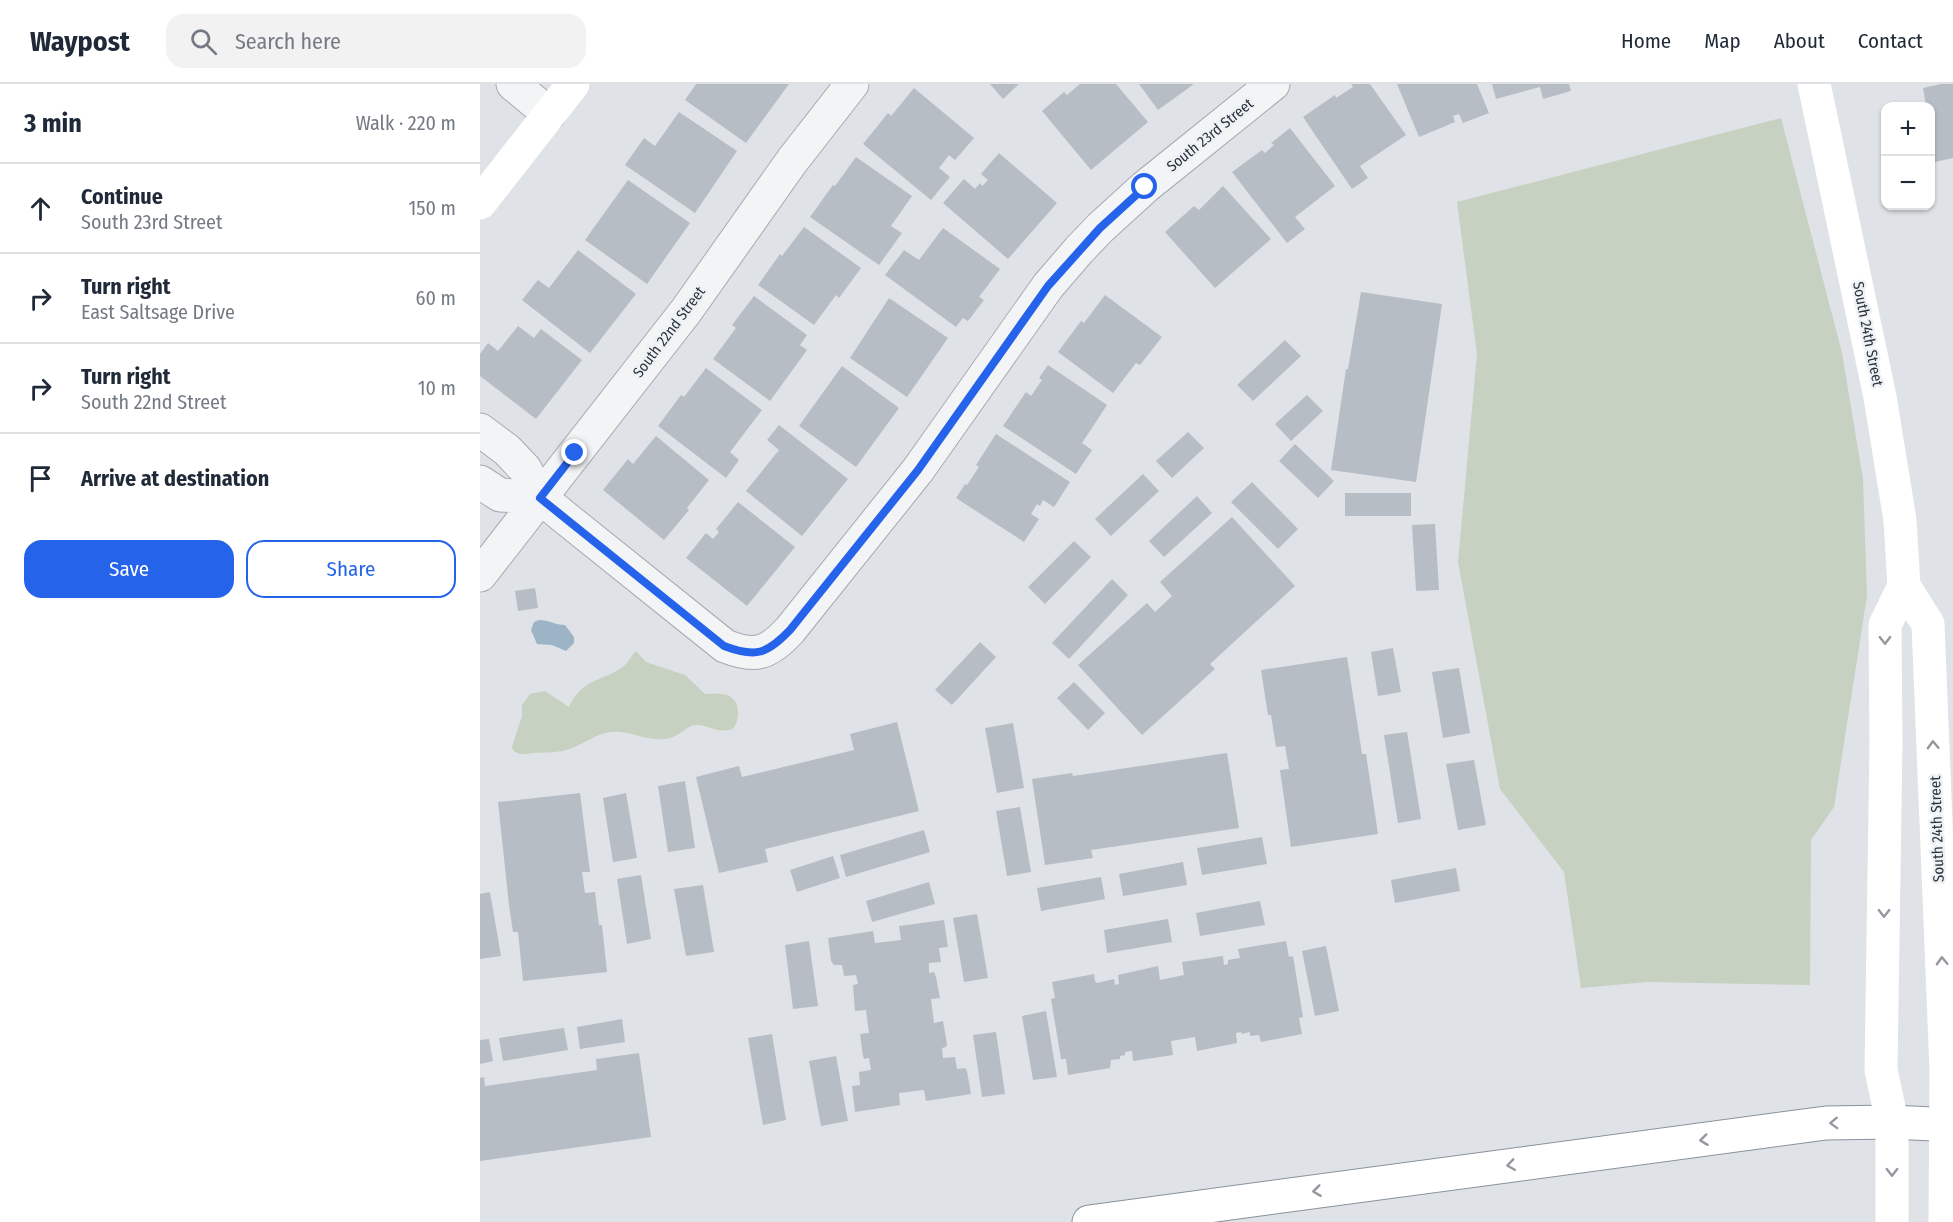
<!DOCTYPE html>
<html lang="en">
<head>
<meta charset="utf-8">
<style>
	:root { --surface:#fff; --page:#f2f2f3; --text:#1f2937; --muted:#747a83; --line:#e0e1e3; --accent:#2563eb }
	body { margin:0; font-family:"Fira Sans Condensed",sans-serif; background:var(--page); color:var(--text) }
	.controls { position:absolute; right:18px; top:18px; display:grid; overflow:hidden; border-radius:12px; box-shadow:0 2px 4px #0004 }
	.controls button { width:54px; height:54px; display:grid; place-items:center; padding:0; border:0; border-bottom:2px solid var(--line); background:var(--surface); color:var(--text); font:30px sans-serif }
	.stop { position:absolute; width:18px; height:18px; margin:-14px; border:4px solid #2563eb; border-radius:50%; background:#fff }
	.stop.end { background:#2563eb; border-color:#fff; box-shadow:0 2px 6px #0008 }
	.list { margin:0; padding:0; list-style:none }
	h2 { display:flex; justify-content:space-between; align-items:center; height:78px; margin:0; padding:0 24px; font-size:26px }
	h2 small { font-size:20px; font-weight:400; color:var(--muted) }
	.list li { display:grid; grid-template-columns:39px 1fr auto; gap:18px; align-items:center; box-sizing:border-box; height:90px; padding:0 24px; border-top:2px solid var(--line) }
	.list b { display:block; font-size:22px; white-space:nowrap }
	.list p { margin:0; font-size:20px; white-space:nowrap; color:var(--muted) }
	.list em { font-size:20px; font-style:normal; color:var(--muted) }
	.actions { display:flex; gap:12px; padding:18px 24px }
	.actions a { flex:1; padding:14px 0; border:2px solid var(--accent); border-radius:18px; text-align:center; font-size:21px; color:var(--accent) }
	.actions .main { background:var(--accent); color:#fff }
	.icon { flex:none; width:33px; height:33px; fill:none; stroke:currentColor; stroke-width:2; stroke-linecap:round; stroke-linejoin:round }
	.map { position:relative; flex:none; width:1473px; height:1138px; overflow:hidden }
	header { display:flex; align-items:center; gap:36px; box-sizing:border-box; height:84px; padding:0 30px; background:var(--surface); border-bottom:2px solid var(--line) }
	header strong { font-size:28px }
	nav { display:flex; gap:33px; margin-inline-start:auto; font-size:21px }
	.search { width:420px; height:54px; background:var(--page); display:flex; align-items:center; gap:15px; box-sizing:border-box; padding:0 21px; border-radius:18px; color:var(--muted); font-size:22px }
	main { display:flex }
	aside { flex:1; background:var(--surface) }
	.map>svg:first-child { display:block }
	.green { fill:#c6d1c1 }
	.water { fill:#9cb4c5 }
	.building { fill:#b7bdc4 }
	.lines { fill:none; stroke-linecap:round; stroke-linejoin:round }
	.street-casing { stroke:#a5aab1; stroke-width:35 }
	.highway-casing { stroke:#88929d; stroke-width:35 }
	.street { stroke:#f2f4f6; stroke-width:33 }
	.secondary { stroke:#fff; stroke-width:33 }
	.highway { stroke:#fff; stroke-width:33 }
	.oneway { stroke:#94989e }
	.route { stroke:#2563eb; stroke-width:8 }
	.labels { text-anchor:middle; stroke-width:5; stroke-linejoin:round; paint-order:stroke }
	.street-label { font-size:15px; fill:#29323d; stroke:#eef2f5 }
</style>
</head>
<body>
<header>
<strong>Waypost</strong>
<div class="search"><svg class="icon" aria-label="search" viewBox="0 0 24 24"><circle cx="10" cy="10" r="6"/><path d="M15 15l6 6"/></svg>Search here</div>
<nav><a>Home</a><a>Map</a><a>About</a><a>Contact</a></nav>
</header>
<main>
<aside>
<h2>3 min<small>Walk · 220 m</small></h2>
<ul class="list">
<li><svg class="icon" aria-label="ahead" viewBox="0 0 24 24"><path d="M12 20V5M6 11l6-6 6 6"/></svg><div><b>Continue</b><p>South 23rd Street</p></div><em>150 m</em></li>
<li><svg class="icon" aria-label="right" viewBox="0 0 24 24"><path d="M7 20v-9h11M14 6l5 5-5 5"/></svg><div><b>Turn right</b><p>East Saltsage Drive</p></div><em>60 m</em></li>
<li><svg class="icon" aria-label="right" viewBox="0 0 24 24"><path d="M7 20v-9h11M14 6l5 5-5 5"/></svg><div><b>Turn right</b><p>South 22nd Street</p></div><em>10 m</em></li>
<li><svg class="icon" aria-label="arrive" viewBox="0 0 24 24"><path d="M6 21V4h12l-3 4 3 4H6"/></svg><div><b>Arrive at destination</b></div></li>
</ul>
<div class="actions"><a class="main">Save</a><a>Share</a></div>
</aside>
<div class="map">
<svg width="1473" height="1138" viewBox="0 0 1473 1138">
	<rect width="100%" height="100%" fill="#dfe3e7"/>
	<path class="green" d="M 1301,34 L 1362,269 L 1383,395 L 1387,512 L 1354,723 L 1331,756 L 1330,901 L 1167,898 L 1101,904 L 1084,788 L 1020,705 L 978,478 L 997,270 L 977,118 Z
		M 156,567 L 166,578 L 205,591 L 225,610 C 231,610 236,609 241,610 C 260,611 262,632 253,645 C 236,650 230,641 217,641 C 207,640 200,654 184,655 C 162,657 147,644 125,649 C 110,653 98,664 82,667 C 73,669 64,668 54,669 C 46,670 39,672 33,666 L 32,663 L 42,632 L 42,621 L 50,610 L 65,607 L 89,623 C 104,592 121,599 144,582 C 149,577 151,572 156,567 Z"/>
	<path class="water" d="M 59,536 C 69,536 75,541 85,541 L 94,553 L 94,559 L 86,567 L 72,561 L 57,560 L 51,546 L 54,538 Z"/>
	<path class="building" d="M 216,0 L 309,0 L 266,59 L 205,16 Z
		M 510,0 L 539,0 L 523,15 Z
		M 600,0 L 636,0 L 668,38 L 611,86 L 562,27 L 584,8 L 587,11 Z
		M 659,0 L 714,0 L 678,26 Z
		M 871,0 L 890,0 L 926,51 L 880,82 L 888,94 L 872,105 L 823,33 L 855,11 L 856,14 L 873,3 Z
		M 917,0 L 997,0 L 1009,29 L 983,39 L 979,30 L 973,32 L 975,38 L 939,53 Z
		M 1012,0 L 1089,0 L 1091,7 L 1063,15 L 1060,3 L 1016,15 Z
		M 1461,0 L 1473,0 L 1473,74 L 1450,79 L 1450,22 L 1446,22 L 1443,4 Z
		M 434,4 L 494,54 L 475,76 L 469,71 L 459,84 L 470,93 L 451,116 L 383,60 L 408,29 L 411,32 Z
		M 199,28 L 257,67 L 215,129 L 145,81 L 164,54 L 175,62 Z
		M 810,44 L 855,102 L 815,133 L 825,145 L 807,159 L 752,88 L 782,66 L 785,69 L 794,61 L 791,59 Z
		M 519,69 L 577,119 L 528,175 L 463,119 L 484,95 L 495,105 L 500,99 L 502,102 L 508,96 L 501,90 Z
		M 376,73 L 432,112 L 411,142 L 422,149 L 399,181 L 330,133 L 353,101 L 355,102 Z
		M 148,96 L 210,139 L 167,200 L 105,156 Z
		M 743,102 L 791,155 L 735,204 L 685,148 L 714,122 L 719,126 Z
		M 324,143 L 381,184 L 359,214 L 356,211 L 334,241 L 278,201 L 300,170 L 302,172 Z
		M 463,144 L 520,185 L 499,213 L 504,216 L 488,237 L 483,234 L 476,243 L 405,191 L 424,166 L 439,176 Z
		M 98,166 L 156,210 L 110,269 L 42,216 L 58,196 L 69,204 Z
		M 881,208 L 962,220 L 936,398 L 851,386 L 866,285 L 868,285 Z
		M 625,211 L 682,253 L 660,281 L 656,279 L 633,309 L 578,268 L 601,237 L 604,239 Z
		M 274,212 L 327,251 L 320,261 L 327,266 L 290,317 L 233,275 L 256,244 L 252,241 Z
		M 409,214 L 468,254 L 427,313 L 370,274 Z
		M 38,242 L 54,254 L 61,245 L 102,276 L 56,335 L 0,292 L 0,270 L 8,259 L 18,267 Z
		M 805,256 L 821,272 L 773,317 L 757,301 Z
		M 568,281 L 627,321 L 602,359 L 612,366 L 596,390 L 523,342 L 546,308 L 551,312 L 562,296 L 559,294 Z
		M 362,282 L 419,324 L 376,383 L 319,342 Z
		M 226,284 L 282,326 L 250,368 L 259,376 L 246,394 L 178,342 L 201,311 L 204,313 Z
		M 827,311 L 843,327 L 811,357 L 795,340 Z
		M 299,341 L 368,395 L 322,452 L 266,407 L 299,366 L 287,356 Z
		M 708,348 L 724,364 L 692,394 L 676,377 Z
		M 516,350 L 590,398 L 574,423 L 563,416 L 560,422 L 557,420 L 551,430 L 559,435 L 544,458 L 476,414 L 485,400 L 487,401 L 499,383 L 496,381 Z
		M 176,352 L 229,396 L 207,424 L 209,426 L 184,456 L 123,406 L 148,375 L 153,380 Z
		M 815,360 L 854,397 L 838,414 L 799,377 Z
		M 663,390 L 679,407 L 631,452 L 615,435 Z
		M 772,398 L 818,445 L 798,465 L 751,418 Z
		M 865,409 L 931,409 L 931,432 L 865,432 Z
		M 717,412 L 732,429 L 684,473 L 669,457 Z
		M 258,418 L 315,463 L 267,522 L 206,474 L 226,449 L 233,455 L 239,448 L 236,445 Z
		M 752,433 L 815,502 L 730,580 L 735,585 L 662,651 L 598,581 L 667,519 L 675,528 L 692,512 L 680,498 Z
		M 955,440 L 959,506 L 936,507 L 932,441 Z
		M 594,457 L 611,473 L 565,520 L 548,503 Z
		M 632,495 L 648,511 L 589,575 L 572,559 Z
		M 55,504 L 58,524 L 38,527 L 35,507 Z
		M 500,558 L 516,573 L 472,621 L 455,606 Z
		M 913,564 L 921,608 L 898,612 L 891,568 Z
		M 867,573 L 882,670 L 886,670 L 898,750 L 811,763 L 800,686 L 809,685 L 805,662 L 796,663 L 791,631 L 788,631 L 781,586 Z
		M 979,584 L 990,649 L 963,654 L 952,588 Z
		M 594,598 L 625,629 L 608,646 L 577,614 Z
		M 417,638 L 439,727 L 285,765 L 288,778 L 239,789 L 216,693 L 259,682 L 262,693 L 374,666 L 370,650 Z
		M 533,639 L 544,704 L 517,709 L 505,644 Z
		M 927,648 L 941,735 L 918,739 L 904,651 Z
		M 747,669 L 759,744 L 611,766 L 613,774 L 565,781 L 552,695 L 592,689 L 593,692 Z
		M 994,676 L 1006,741 L 978,746 L 966,680 Z
		M 205,697 L 215,764 L 188,768 L 178,702 Z
		M 100,709 L 110,788 L 102,788 L 105,809 L 115,808 L 119,841 L 122,841 L 127,888 L 43,897 L 38,848 L 33,848 L 29,821 L 18,718 Z
		M 146,709 L 157,774 L 133,778 L 123,714 Z
		M 540,723 L 551,788 L 527,792 L 516,727 Z
		M 444,746 L 450,768 L 366,793 L 360,771 Z
		M 782,753 L 787,780 L 722,791 L 717,764 Z
		M 353,772 L 360,794 L 317,808 L 310,786 Z
		M 703,778 L 707,801 L 643,812 L 639,790 Z
		M 976,784 L 980,807 L 915,819 L 911,796 Z
		M 161,791 L 171,855 L 147,860 L 137,795 Z
		M 621,793 L 625,815 L 561,827 L 557,804 Z
		M 449,798 L 455,820 L 392,838 L 386,817 Z
		M 223,801 L 234,868 L 206,872 L 194,805 Z
		M 10,808 L 21,872 L 0,875 L 0,810 Z
		M 780,817 L 785,841 L 720,852 L 716,829 Z
		M 497,830 L 508,894 L 484,898 L 473,834 Z
		M 688,835 L 692,858 L 627,869 L 624,846 Z
		M 464,836 L 468,863 L 459,864 L 461,878 L 449,879 L 449,889 L 454,888 L 456,893 L 460,914 L 451,915 L 454,939 L 463,937 L 467,960 L 466,963 L 462,964 L 463,974 L 475,973 L 477,985 L 485,984 L 487,987 L 491,1010 L 446,1017 L 444,1006 L 419,1009 L 420,1021 L 375,1028 L 372,1002 L 380,1001 L 379,988 L 391,986 L 389,974 L 384,975 L 383,972 L 380,950 L 389,949 L 386,926 L 375,927 L 373,901 L 378,900 L 376,891 L 364,892 L 362,881 L 354,881 L 351,877 L 348,854 L 393,847 L 395,859 L 421,856 L 419,842 Z
		M 329,857 L 338,922 L 313,925 L 305,861 Z
		M 806,857 L 809,873 L 813,872 L 823,933 L 819,934 L 822,950 L 781,958 L 779,951 L 770,952 L 770,948 L 762,950 L 761,948 L 756,949 L 757,959 L 717,967 L 715,953 L 691,957 L 693,971 L 653,977 L 652,967 L 645,968 L 645,971 L 640,972 L 640,975 L 631,976 L 630,984 L 588,991 L 586,975 L 581,975 L 571,915 L 575,914 L 572,898 L 614,890 L 615,897 L 617,899 L 634,895 L 635,901 L 639,900 L 638,891 L 678,882 L 680,896 L 704,891 L 702,878 L 743,872 L 744,881 L 748,880 L 748,876 L 760,874 L 758,865 Z
		M 846,862 L 859,927 L 835,932 L 822,867 Z
		M 566,927 L 577,993 L 553,996 L 542,932 Z
		M 142,935 L 145,958 L 100,965 L 97,943 Z
		M 84,944 L 88,966 L 23,977 L 19,954 Z
		M 516,948 L 525,1010 L 502,1013 L 493,951 Z
		M 292,950 L 306,1036 L 283,1041 L 268,954 Z
		M 9,955 L 13,977 L 0,980 L 0,956 Z
		M 159,969 L 171,1053 L 0,1077 L 0,994 L 4,993 L 5,1002 L 117,986 L 116,975 Z
		M 356,972 L 368,1037 L 341,1042 L 329,977 Z"/>
	<g class="lines">
		<g class="street-casing">
			<path id="street" d="M 33,0 L 69,30
				M 0,346 L 27,366 L 45,385 L 60,413 L 83,432 L 245,562 C 275,574 288,570 310,546 L 438,386 L 568,202 L 599,166 L 620,144 L 665,103 L 793,0
				M 0,398 L 20,411 L 60,413
				M 0,491 L 206,227 L 312,77 L 372,0"/>
		</g>
		<g class="highway-casing">
			<path id="highway" d="M 609,1138 L 1346,1039 L 1412,1038 L 1473,1041"/>
		</g>
		<use href="#street" class="street"/>
		<path class="secondary" d="M 1334,0 L 1400,313 L 1420,436 L 1424,502 L 1448,540 L 1466,986 L 1465,1138
			M 0,119 L 93,0
			M 1412,1138 L 1412,1038 L 1401,986 L 1406,659 L 1405,541 L 1424,502"/>
		<use href="#highway" class="highway"/>
	</g>
	<defs><path id="oneway-chevron" d="M-2-3.5L2.5 0L-2 3.5" fill="none" stroke-width="1.6" stroke-linecap="round" stroke-linejoin="round" transform="scale(1.5)"/></defs>
	<g class="oneway">
		<use href="#oneway-chevron" transform="translate(1405 556) rotate(89)"/>
		<use href="#oneway-chevron" transform="translate(1453 661) rotate(-92)"/>
		<use href="#oneway-chevron" transform="translate(1404 829) rotate(91)"/>
		<use href="#oneway-chevron" transform="translate(1462 877) rotate(-92)"/>
		<use href="#oneway-chevron" transform="translate(1354 1039) rotate(178)"/>
		<use href="#oneway-chevron" transform="translate(1224 1056) rotate(173)"/>
		<use href="#oneway-chevron" transform="translate(1031 1081) rotate(172)"/>
		<use href="#oneway-chevron" transform="translate(1412 1088) rotate(90)"/>
		<use href="#oneway-chevron" transform="translate(837 1107) rotate(173)"/>
	</g>
	<g class="lines">
		<path class="route" d="M 95,369 L 60,414 L 244,562 C 276,574 287,570 310,546 L 438,386 L 568,202 L 620,144 L 665,103"/>
	</g>
	<g class="labels">
		<g class="street-label">
			<text transform="translate(730 51) rotate(-39)" y="5">South 23rd Street</text>
			<text transform="translate(189 248) rotate(-53)" y="5">South 22nd Street</text>
			<text transform="translate(1388 250) rotate(79)" y="5">South 24th Street</text>
			<text transform="translate(1457 745) rotate(-92)" y="5">South 24th Street</text>
		</g>
	</g>
</svg>
<div class="controls">
<button>+</button>
<button>−</button>
</div>
<div class="stop" style="left:665px;top:103px"></div>
<div class="stop end" style="left:95px;top:369px"></div>
</div>
</main>
</body>
</html>
